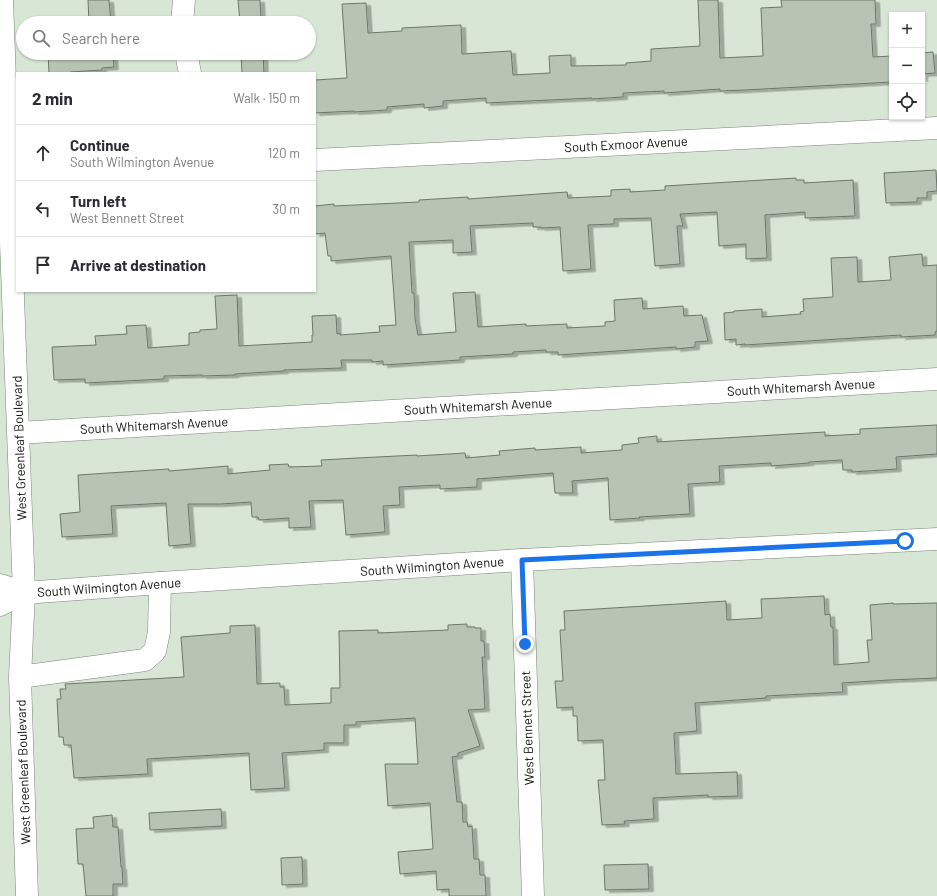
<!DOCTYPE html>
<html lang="en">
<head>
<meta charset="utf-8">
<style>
	:root { --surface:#fff; --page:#f2f2f3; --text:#2b2b33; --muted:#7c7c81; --line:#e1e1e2 }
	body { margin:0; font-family:Barlow,sans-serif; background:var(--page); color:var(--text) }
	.controls { position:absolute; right:12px; top:12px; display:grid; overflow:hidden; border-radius:0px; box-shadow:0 1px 3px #0004 }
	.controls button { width:36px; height:36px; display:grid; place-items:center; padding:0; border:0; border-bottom:1px solid var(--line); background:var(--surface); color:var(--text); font:20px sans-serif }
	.stop { position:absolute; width:12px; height:12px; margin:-9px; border:3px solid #1a73e8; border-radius:50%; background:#fff }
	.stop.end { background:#1a73e8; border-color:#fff; box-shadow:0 1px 4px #0008 }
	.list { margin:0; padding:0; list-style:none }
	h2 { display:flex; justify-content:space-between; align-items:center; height:52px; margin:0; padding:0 16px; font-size:17px }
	h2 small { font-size:13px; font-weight:400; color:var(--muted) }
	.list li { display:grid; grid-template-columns:26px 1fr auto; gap:12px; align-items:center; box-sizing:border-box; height:56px; padding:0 16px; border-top:1px solid var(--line) }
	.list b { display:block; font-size:15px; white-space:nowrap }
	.list p { margin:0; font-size:13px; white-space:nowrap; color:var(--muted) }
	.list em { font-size:13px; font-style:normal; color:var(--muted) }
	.icon { flex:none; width:22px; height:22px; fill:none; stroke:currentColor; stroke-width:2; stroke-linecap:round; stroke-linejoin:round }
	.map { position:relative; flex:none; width:937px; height:896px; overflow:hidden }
	.search { position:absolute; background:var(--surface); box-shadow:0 1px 3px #0004; left:16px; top:16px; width:300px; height:44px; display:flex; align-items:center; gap:10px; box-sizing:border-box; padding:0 14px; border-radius:22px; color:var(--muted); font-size:15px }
	.panel { position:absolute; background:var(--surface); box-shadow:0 1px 3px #0004; left:16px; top:72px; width:300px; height:220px; border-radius:0px }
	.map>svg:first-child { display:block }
	.building { fill:#b7c4b4; stroke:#6c7869; filter:url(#shadow) }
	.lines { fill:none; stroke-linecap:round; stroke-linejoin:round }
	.minor-casing { stroke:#7a8677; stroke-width:23 }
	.major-casing { stroke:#7a8677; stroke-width:23 }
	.minor { stroke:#fff; stroke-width:22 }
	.major { stroke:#fff; stroke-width:22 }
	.route { stroke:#1a73e8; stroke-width:5 }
	.labels { text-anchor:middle; stroke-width:3; stroke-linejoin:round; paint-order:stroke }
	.street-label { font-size:13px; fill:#10140f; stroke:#fff }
</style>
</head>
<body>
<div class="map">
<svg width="937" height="896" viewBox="0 0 937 896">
	<defs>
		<filter id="shadow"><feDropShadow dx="4.5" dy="2.5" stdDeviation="0" flood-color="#0004"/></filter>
	</defs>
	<rect width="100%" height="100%" fill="#d8e6d5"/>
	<path class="building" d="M 88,0 L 109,0 L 111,23 L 81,23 L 89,22 Z
		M 238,0 L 260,0 L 261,20 L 240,22 Z
		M 698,0 L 718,0 L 720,58 L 763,56 L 761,8 L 782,7 L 781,0 L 875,0 L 876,24 L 871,24 L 873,57 L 892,56 L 892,82 L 745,90 L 720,91 L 720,89 L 664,93 L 664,91 L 623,93 L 623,97 L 592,99 L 592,98 L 486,103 L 486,98 L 443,101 L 443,106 L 424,108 L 424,104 L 387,107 L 387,110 L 354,112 L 354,111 L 315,113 L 315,80 L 347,78 L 342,4 L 366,3 L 368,33 L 402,31 L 402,28 L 461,25 L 462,54 L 511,51 L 513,75 L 550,73 L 549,56 L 571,55 L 571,66 L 626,65 L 626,63 L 651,61 L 651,49 L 700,46 Z
		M 933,52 L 935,73 L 923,74 L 923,79 L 922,79 L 922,53 Z
		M 39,53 L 113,53 L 114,67 L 102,68 L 102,70 L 70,72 L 70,73 L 49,73 L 48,54 L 39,54 Z
		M 241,53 L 263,53 L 264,73 L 242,73 Z
		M 936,170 L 937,191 L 927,192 L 927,198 L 917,198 L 917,202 L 886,203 L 884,173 Z
		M 796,178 L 796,180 L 804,180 L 804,183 L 853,180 L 855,216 L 805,218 L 805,212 L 765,215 L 767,258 L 746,259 L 746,244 L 719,246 L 717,212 L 680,214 L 683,226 L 677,226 L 680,264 L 655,266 L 651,218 L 614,219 L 614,224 L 588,225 L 591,269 L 563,271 L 560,227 L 541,228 L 541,227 L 533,227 L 533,223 L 470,226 L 472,252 L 453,253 L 453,240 L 409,242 L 412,293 L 414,293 L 415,319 L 418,335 L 456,332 L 453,293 L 475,292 L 478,327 L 526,324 L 526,326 L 567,324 L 567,328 L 605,326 L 605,322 L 615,321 L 614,300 L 642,298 L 643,309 L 683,306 L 684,316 L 702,315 L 708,341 L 695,342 L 695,347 L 676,349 L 676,347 L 558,355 L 558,352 L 546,352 L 546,350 L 513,352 L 513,354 L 460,357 L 460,360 L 383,365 L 383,361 L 372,362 L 372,360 L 341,360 L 342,368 L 284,370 L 284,371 L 235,374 L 235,375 L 202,376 L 202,375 L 164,376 L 164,379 L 85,383 L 85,379 L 54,380 L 52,347 L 96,345 L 95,336 L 127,334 L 126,326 L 146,325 L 148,348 L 189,345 L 189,333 L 200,332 L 200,330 L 217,329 L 215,296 L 237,295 L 239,346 L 312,342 L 312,335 L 313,335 L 312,316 L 336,315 L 337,334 L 340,333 L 340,335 L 380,332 L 379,326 L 396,325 L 391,256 L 331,261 L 331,256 L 328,256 L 325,233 L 315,234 L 315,206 L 334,204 L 334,206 L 419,202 L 419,200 L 468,197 L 468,199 L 567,192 L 568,198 L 611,196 L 611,190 L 630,189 L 630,192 L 665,190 L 665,186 Z
		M 922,254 L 923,266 L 937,265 L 937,331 L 935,332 L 935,335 L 901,337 L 901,335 L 745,345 L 745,344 L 736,345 L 736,339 L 725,340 L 724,313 L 734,312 L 734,311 L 762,309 L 762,317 L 801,314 L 800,312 L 804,311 L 803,299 L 833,297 L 831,258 L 857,257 L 858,282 L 891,280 L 889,257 Z
		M 937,425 L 937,454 L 896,457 L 897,469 L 852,472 L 852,470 L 843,470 L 842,460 L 809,462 L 809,463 L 771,466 L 771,463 L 719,466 L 720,482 L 688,484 L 690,514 L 639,517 L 640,518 L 610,520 L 608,478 L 572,481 L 573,493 L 555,493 L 553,473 L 477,479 L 477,487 L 440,489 L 440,485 L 399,487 L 400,505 L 383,506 L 385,532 L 346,535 L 343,500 L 309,501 L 311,527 L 289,528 L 289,518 L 259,520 L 258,517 L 252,517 L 251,502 L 221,504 L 188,504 L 191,544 L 169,546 L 166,503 L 111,506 L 113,534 L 62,537 L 60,514 L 80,512 L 78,475 L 169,469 L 169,471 L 228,466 L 228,474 L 270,470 L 269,465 L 288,464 L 289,467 L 322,466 L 321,460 L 357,458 L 417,455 L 417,456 L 465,453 L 466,458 L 500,455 L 499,451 L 535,448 L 535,450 L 581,447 L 581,453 L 622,450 L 622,445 L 639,443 L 638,438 L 657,436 L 657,442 L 825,432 L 825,436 L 860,434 L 860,429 Z
		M 824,596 L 825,615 L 830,614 L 831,627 L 833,627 L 834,665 L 869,662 L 867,640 L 872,640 L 870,605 L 893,603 L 893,604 L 937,603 L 937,678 L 889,680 L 842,683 L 843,692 L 766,696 L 766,698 L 695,703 L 697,731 L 674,733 L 676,774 L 737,772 L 738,796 L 708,797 L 708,795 L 653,798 L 654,819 L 624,821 L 625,824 L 602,825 L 598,780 L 605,780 L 603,740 L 578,741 L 577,716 L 573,716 L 573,707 L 557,708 L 555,681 L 563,681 L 560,630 L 565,630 L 564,611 L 726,601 L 727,620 L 762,618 L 761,599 Z
		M 467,624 L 467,627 L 475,627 L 475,628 L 481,628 L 481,641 L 484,641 L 485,657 L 482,657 L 485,709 L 468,710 L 480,746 L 458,753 L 458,756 L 452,757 L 457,802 L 462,802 L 463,822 L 467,822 L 468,827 L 472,826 L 474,859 L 479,859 L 480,875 L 485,875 L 486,896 L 449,896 L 449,889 L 437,890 L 436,871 L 400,874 L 398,852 L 433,849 L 430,803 L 388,806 L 385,764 L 418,764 L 415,718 L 356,722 L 356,725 L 344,725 L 344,743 L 324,743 L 324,750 L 282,753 L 285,788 L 251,790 L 249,753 L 147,759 L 148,774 L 74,778 L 71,745 L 64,745 L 63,737 L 59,737 L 57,699 L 61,699 L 60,689 L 66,689 L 65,684 L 184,677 L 181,637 L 230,633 L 230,626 L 255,625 L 257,684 L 280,683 L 280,687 L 284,687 L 285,705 L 331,703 L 331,688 L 340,688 L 339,631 L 378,630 L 378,633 L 448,630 L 448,625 Z
		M 221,809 L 222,826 L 150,830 L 149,813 Z
		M 112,815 L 113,827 L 118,827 L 121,867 L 122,867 L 123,884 L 113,884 L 113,896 L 86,896 L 83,864 L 78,864 L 76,829 L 94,828 L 93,817 Z
		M 302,857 L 303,884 L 282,885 L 281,858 Z
		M 648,864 L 649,889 L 605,890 L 604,865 Z"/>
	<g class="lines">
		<g class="minor-casing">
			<path id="minor" d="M 2,0 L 24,593 L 20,677 L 27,896
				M 182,23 L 184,0
				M 186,53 L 190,73
				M 315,160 L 937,128
				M 18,433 L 937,379
				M 522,560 L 533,896
				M 20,677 L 145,660 L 155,651 L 159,632 L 160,583"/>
		</g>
		<g class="major-casing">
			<path id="major" d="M 0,585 L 24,593 L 160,583 L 522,560 L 937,539
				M 0,605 L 24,593"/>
		</g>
		<use href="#minor" class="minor"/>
		<use href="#major" class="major"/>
	</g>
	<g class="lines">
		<path class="route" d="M 525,644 L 522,560 L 905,541"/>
	</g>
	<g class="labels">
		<g class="street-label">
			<text transform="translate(626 144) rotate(-3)" y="5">South Exmoor Avenue</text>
			<text transform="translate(801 387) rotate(-3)" y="5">South Whitemarsh Avenue</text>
			<text transform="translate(478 406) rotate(-3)" y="5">South Whitemarsh Avenue</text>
			<text transform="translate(154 425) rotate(-3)" y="5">South Whitemarsh Avenue</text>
			<text transform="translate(19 448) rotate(-92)" y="5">West Greenleaf Boulevard</text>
			<text transform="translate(432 566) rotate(-4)" y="5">South Wilmington Avenue</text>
			<text transform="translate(109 587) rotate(-4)" y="5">South Wilmington Avenue</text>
			<text transform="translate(527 728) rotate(-92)" y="5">West Bennett Street</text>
			<text transform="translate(23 772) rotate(-92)" y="5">West Greenleaf Boulevard</text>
		</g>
	</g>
</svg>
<div class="controls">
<button>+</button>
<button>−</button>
<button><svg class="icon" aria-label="locate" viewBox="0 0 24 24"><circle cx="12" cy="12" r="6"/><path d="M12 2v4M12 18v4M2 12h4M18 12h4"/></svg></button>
</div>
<div class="stop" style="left:905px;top:541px"></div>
<div class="stop end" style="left:525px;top:644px"></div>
<div class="search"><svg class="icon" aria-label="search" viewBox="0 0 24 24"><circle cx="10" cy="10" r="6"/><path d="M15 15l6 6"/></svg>Search here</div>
<section class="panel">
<h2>2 min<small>Walk · 150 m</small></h2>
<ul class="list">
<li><svg class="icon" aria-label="ahead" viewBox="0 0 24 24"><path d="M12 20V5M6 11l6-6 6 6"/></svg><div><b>Continue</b><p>South Wilmington Avenue</p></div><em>120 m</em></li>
<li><svg class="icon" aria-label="left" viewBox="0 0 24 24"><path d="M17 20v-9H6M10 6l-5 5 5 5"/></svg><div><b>Turn left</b><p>West Bennett Street</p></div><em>30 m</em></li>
<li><svg class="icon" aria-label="arrive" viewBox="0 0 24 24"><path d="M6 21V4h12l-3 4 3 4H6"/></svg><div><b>Arrive at destination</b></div></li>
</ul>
</section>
</div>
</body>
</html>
